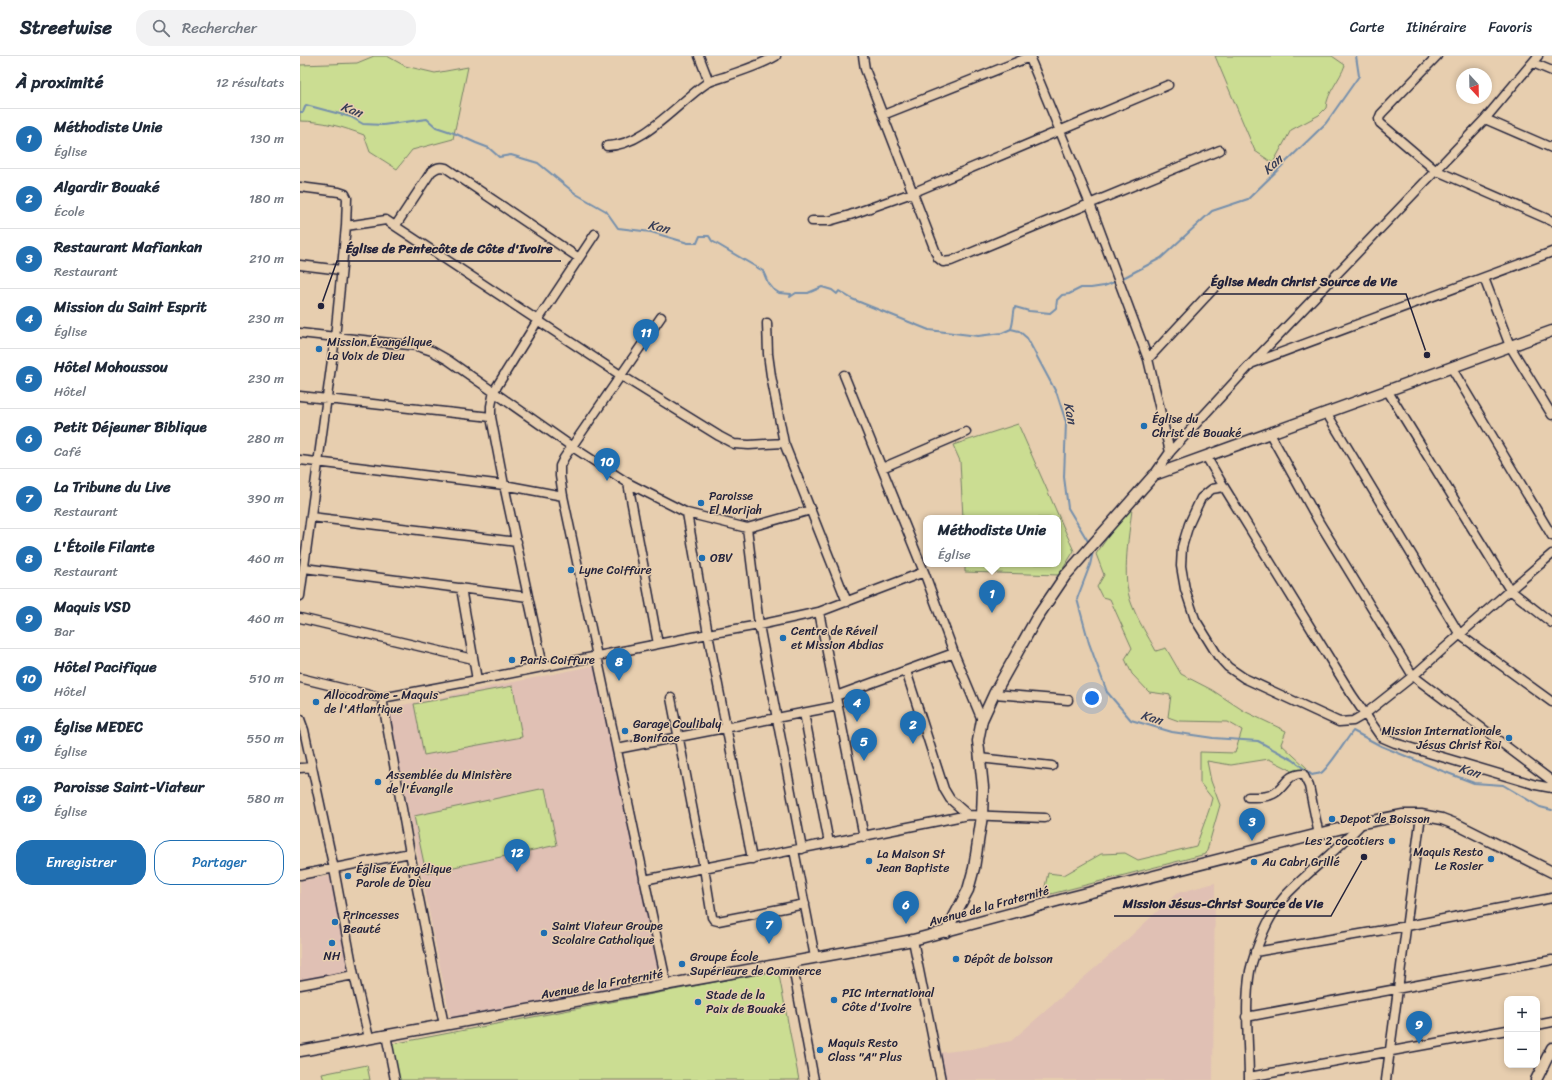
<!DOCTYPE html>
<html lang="fr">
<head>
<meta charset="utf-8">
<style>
	:root { --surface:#fff; --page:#f2f2f3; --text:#1f2937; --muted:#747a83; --line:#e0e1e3; --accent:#1f6fb2 }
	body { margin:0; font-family:Sriracha,sans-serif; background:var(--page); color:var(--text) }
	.controls { position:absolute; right:12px; bottom:12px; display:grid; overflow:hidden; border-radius:8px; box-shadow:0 2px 6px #0003 }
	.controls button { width:36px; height:36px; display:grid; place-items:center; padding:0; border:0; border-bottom:1px solid var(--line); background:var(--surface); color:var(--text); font:20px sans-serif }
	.compass { position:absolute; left:1156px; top:12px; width:36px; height:36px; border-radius:50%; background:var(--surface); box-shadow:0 2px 6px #0003; rotate:158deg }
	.you { position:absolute; left:792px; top:642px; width:14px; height:14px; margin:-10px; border:3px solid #fff; border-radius:50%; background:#1a73e8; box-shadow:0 0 0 6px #1a73e833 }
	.badge { display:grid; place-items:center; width:26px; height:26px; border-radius:50%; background:var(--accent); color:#fff; font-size:13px; font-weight:700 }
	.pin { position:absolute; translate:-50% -33px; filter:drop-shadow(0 1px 2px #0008) }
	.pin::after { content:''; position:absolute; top:21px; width:14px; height:12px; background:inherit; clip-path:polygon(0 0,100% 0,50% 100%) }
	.popup { position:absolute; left:623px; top:459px; width:138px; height:52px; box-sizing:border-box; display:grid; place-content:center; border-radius:8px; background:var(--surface); filter:drop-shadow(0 1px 3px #0005); font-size:13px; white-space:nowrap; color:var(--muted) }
	.popup b { font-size:15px; color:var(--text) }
	.popup::after { content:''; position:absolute; left:50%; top:100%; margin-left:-8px; border:8px solid transparent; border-top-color:var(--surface) }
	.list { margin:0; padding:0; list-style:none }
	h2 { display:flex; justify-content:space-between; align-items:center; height:52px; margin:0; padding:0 16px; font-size:17px }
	h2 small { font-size:13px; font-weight:400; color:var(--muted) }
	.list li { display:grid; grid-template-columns:26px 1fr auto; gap:12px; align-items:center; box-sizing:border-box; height:60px; padding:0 16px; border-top:1px solid var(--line) }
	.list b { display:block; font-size:15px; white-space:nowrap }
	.list p { margin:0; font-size:13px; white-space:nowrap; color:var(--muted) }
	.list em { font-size:13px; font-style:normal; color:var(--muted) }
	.actions { display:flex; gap:8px; padding:12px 16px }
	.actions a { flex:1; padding:9px 0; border:1px solid var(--accent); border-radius:16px; text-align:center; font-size:14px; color:var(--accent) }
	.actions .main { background:var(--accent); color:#fff }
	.icon { flex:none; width:22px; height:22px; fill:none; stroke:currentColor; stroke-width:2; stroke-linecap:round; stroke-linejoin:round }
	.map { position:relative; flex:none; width:1252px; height:1024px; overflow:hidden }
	header { display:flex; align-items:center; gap:24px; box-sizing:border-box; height:56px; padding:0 20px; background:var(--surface); border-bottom:1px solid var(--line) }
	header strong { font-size:19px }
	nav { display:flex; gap:22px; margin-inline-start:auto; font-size:14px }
	.search { width:280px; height:36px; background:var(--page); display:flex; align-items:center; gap:10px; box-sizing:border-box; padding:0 14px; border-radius:16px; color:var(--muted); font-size:15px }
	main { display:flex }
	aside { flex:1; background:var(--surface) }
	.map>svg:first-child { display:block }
	.built { fill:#e0c0b4 }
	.green { fill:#cbdd92; stroke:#768066 }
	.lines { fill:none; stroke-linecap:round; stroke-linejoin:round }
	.stream { stroke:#748fac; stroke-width:2 }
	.minor-casing { stroke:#22223b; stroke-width:11 }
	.tertiary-casing { stroke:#22223b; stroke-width:13 }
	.minor { stroke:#e7ceaf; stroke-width:8 }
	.tertiary { stroke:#e7ceaf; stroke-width:10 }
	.poi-dot { fill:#1f6fb2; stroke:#e7ceaf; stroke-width:1.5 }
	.labels { text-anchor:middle; stroke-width:3; stroke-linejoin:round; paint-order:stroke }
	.poi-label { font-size:12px; fill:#22223b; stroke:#e7ceaf; text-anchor:start }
	.street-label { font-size:12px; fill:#22223b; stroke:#e7ceaf }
	.water-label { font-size:13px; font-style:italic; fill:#373d57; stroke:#e7ceaf }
	.leader { fill:none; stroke:#22223b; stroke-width:1.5 }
	.callout-dot { fill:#22223b; stroke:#e7ceaf; stroke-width:1.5 }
	.callout-label { font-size:13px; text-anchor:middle; font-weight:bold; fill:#22223b; stroke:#e7ceaf; stroke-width:3; stroke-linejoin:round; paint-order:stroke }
</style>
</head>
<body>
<header>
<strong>Streetwise</strong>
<div class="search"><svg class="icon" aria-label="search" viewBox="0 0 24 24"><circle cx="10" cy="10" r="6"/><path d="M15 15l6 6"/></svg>Rechercher</div>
<nav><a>Carte</a><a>Itinéraire</a><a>Favoris</a></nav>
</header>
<main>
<aside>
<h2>À proximité<small>12 résultats</small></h2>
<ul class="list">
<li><span class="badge">1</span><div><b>Méthodiste Unie</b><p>Église</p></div><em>130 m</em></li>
<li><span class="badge">2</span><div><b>Algardir Bouaké</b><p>École</p></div><em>180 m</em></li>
<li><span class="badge">3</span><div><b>Restaurant Mafiankan</b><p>Restaurant</p></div><em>210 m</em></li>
<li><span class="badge">4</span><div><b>Mission du Saint Esprit</b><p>Église</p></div><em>230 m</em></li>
<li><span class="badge">5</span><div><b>Hôtel Mohoussou</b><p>Hôtel</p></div><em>230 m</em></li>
<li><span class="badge">6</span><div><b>Petit Déjeuner Biblique</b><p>Café</p></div><em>280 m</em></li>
<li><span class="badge">7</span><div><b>La Tribune du Live</b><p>Restaurant</p></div><em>390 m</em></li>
<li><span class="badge">8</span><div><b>L'Étoile Filante</b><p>Restaurant</p></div><em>460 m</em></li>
<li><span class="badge">9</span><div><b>Maquis VSD</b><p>Bar</p></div><em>460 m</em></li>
<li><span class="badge">10</span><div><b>Hôtel Pacifique</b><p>Hôtel</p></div><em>510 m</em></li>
<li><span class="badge">11</span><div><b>Église MEDEC</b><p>Église</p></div><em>550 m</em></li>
<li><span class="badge">12</span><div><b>Paroisse Saint-Viateur</b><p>Église</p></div><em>580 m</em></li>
</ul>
<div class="actions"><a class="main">Enregistrer</a><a>Partager</a></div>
</aside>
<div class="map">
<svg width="1252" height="1024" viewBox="0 0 1252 1024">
	<rect width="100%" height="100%" fill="#e7ceaf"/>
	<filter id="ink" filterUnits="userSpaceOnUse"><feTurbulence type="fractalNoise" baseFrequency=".025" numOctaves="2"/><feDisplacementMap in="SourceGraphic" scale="8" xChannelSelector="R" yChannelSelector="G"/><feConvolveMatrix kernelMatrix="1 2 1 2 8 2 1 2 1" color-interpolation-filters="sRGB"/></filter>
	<g filter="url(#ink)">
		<path class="built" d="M 297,609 L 361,925 L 151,965 L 88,652 Z
			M 30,820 L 51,916 L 0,926 L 0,825 Z
			M 915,827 L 913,1024 L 643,1024 L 637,997 L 671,993 L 711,985 L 820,890 L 877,837 Z"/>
		<path class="green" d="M 74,0 L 87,0 L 105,10 L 135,17 L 168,11 L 153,83 L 112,94 L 97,113 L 70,96 L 64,79 C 43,71 23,65 0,65 L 0,9 L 57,7 Z
			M 915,0 L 1032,0 L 1045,9 C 1040,24 1027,36 1026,52 L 1019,59 L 991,74 L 973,107 L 955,95 Z
			M 718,368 L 774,495 L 759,519 L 665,516 L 665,508 L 758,508 L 758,462 L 663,462 L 660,405 L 653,389 Z
			M 833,445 C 830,475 820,521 832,549 C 838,565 848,580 856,595 L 866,592 L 881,618 L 912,634 L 944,655 L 986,675 L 981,688 L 1007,712 L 998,723 L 989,713 L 969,703 L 931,709 L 907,705 L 911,725 L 920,749 L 906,798 L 743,840 L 748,817 L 764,819 L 801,798 L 825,797 L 838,804 L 896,790 L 909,754 L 912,742 L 900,727 L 900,696 L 935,697 L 942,674 L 928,666 L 879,665 L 868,661 L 871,639 L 849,636 L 832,618 L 825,603 L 832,592 L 810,543 L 802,541 L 797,531 L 804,519 L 796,498 Z
			M 213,630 L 222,681 L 124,699 L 114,648 Z
			M 245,732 L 257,789 L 126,817 L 114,760 Z
			M 478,914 L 499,1024 L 99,1024 L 92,988 Z
			M 67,1009 L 70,1024 L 24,1024 L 22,1018 Z"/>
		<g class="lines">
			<path class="stream" d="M 0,56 L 3,56 L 6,49 L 51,61 L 63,68 L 83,69 L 127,63 L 136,71 L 154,77 L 176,87 L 189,92 L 199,101 L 211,99 L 238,107 L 276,138 L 306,155 L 318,172 L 351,176 L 388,187 L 397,187 L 400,180 L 409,180 L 412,185 L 463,215 L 468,227 L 473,233 L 479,237 L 491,238 L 490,241 L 496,237 L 508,237 L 522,231 L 532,234 L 537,238 L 539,235 L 552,243 L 629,274 L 678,280 L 702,277 L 711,273 C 714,265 713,258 715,251 L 729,255 L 750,257 L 756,252 L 757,244 L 762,239 L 769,238 L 781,232 L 791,232 L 804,230 L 817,225
				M 821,223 L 861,202 L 912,155 L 948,143 L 1026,67 L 1059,20 L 1056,0
				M 711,273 L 719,275 L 727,282 L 757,338 L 766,366 L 764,421 L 768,452 L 789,487
				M 793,495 L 790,509 L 777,543 L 789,587 L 807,636 L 831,664 L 872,676 L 913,682 L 958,685 L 993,704 L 1012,719 C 1015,718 1019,718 1021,717 C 1028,713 1046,684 1053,675 L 1081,690 L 1140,714 L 1174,727 L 1203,729 L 1240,751 L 1252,754"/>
			<g class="minor-casing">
				<path id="minor" d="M 399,0 L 409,26
					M 563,0 L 565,13 L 638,202 L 643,206 L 651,205 L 920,94
					M 729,0 L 790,148 L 848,303 L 870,396
					M 1137,0 L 1081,58 L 1079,63 L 1080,67 L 1135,114 L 1252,165
					M 1233,7 L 1252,15
					M 583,59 L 732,0
					M 1185,63 L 1252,92
					M 307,90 C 344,90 377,47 407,27 C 413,24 421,22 427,20 C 444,14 461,9 476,0
					M 0,131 L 39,136 L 45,138 L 47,142 L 46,170 L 35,282 L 0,540
					M 512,165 L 529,165 L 550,159 L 612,137 L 868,29
					M 96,169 L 131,116 C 136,112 139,110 146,112 L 279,202
					M 46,170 L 86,164 L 322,320 L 419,380 L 434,388 L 449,389 L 484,387
					M 0,209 L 41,214
					M 1184,222 L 1210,290 L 1252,359
					M 361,261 L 264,402 L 260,410 L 260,420 L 263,440 L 367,930
					M 467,267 L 468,298 L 471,320 L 484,387 L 547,546
					M 0,277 L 117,290 L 132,295 L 148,304 L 271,390 L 328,427 L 387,457 L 447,472 L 511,454
					M 848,303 L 916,230
					M 953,307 L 1252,196
					M 1151,311 L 1252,480
					M 544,319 L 624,516 L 654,597 L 682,664
					M 1087,334 L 1210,534 L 1252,567
					M 0,340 L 191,361
					M 1026,356 L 1160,579 L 1252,646
					M 969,376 L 1019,466 L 1113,620 L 1252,725
					M 906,400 L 924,431 L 1052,639 L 1081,681 L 1095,687 L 1236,729 L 1252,732
					M 0,404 L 204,429 L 263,440
					M 582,412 L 666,376
					M 854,419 L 870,396 L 950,309 L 1185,63 L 1238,0
					M 328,427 L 358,588
					M 924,431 L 912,433 L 901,442 L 889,468 L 882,491 L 881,510 L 885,533 L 895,563 L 918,600 L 928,611 L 944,622 L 1039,666 L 1053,665 L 1065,658 L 1113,620 L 1210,534 L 1252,498
					M 387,457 L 408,578 L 452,803
					M 11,461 L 217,486
					M 447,472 L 459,569 L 502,793
					M 4,512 L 228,541
					M 161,532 L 177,624
					M 519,556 L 564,781
					M 0,562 L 173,603
					M 243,610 L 204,429 L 191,361 L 191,350 L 194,335 L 238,264 L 295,178
					M 606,615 L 644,733 L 650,743 L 668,759
					M 0,622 L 82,642 L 177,624 L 408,578 L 459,569 L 519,556 L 624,516
					M 694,638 L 768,644
					M 536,640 L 654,597
					M 82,642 L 110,797 L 144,969
					M 371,642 L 404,812 L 412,861 L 414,864 L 418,865 L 505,848
					M 504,657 L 529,787
					M 0,663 L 4,674 L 34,813 L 54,919 L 69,982
					M 317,693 L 538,650
					M 679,702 L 752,710
					M 0,712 L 12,711
					M 948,741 C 956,741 966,742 973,738 C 986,732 985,718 1003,718 L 1009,730 L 1019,779
					M 494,794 L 515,901
					M 0,819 L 110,797
					M 344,824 L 668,759 L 745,762
					M 613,884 L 641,1024
					M 955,896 L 1107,870 L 1252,842
					M 492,906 L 514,1024
					M 0,929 L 54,919
					M 946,961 L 1252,904
					M 1237,969 L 1252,966
					M 86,979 L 95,1024
					M 949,1021 L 1207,974
					M 949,1024 C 949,987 944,951 950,915 C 953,901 958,889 963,877 C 969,863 976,850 987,838 C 1011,813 1039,793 1062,767
					M 1086,1024 L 1121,759"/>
			</g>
			<g class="tertiary-casing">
				<path id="tertiary" d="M 646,876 L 668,834 L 674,812 L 682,760 L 683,731 L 678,685 L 682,664 L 694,638 L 736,563 L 765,520 L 854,419 L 1252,275
					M 0,995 L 613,884 L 764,843 L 1062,767 L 1103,759 L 1121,759 L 1142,763 L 1160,770 L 1252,816
					M 1236,1024 L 1252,992"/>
			</g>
			<use href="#minor" class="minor"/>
			<use href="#tertiary" class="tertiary"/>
		</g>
	</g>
	<g class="poi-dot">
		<circle cx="19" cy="293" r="4"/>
		<circle cx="844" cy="370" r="4"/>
		<circle cx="401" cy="447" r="4"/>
		<circle cx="402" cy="502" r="4"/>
		<circle cx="271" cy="514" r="4"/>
		<circle cx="483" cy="582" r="4"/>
		<circle cx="212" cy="604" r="4"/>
		<circle cx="16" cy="646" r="4"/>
		<circle cx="325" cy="675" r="4"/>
		<circle cx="1209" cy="682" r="4"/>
		<circle cx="78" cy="726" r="4"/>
		<circle cx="1032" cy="763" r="4"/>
		<circle cx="1092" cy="785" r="4"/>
		<circle cx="1191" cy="803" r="4"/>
		<circle cx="569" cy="805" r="4"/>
		<circle cx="954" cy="806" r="4"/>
		<circle cx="48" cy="820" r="4"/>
		<circle cx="35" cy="866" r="4"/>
		<circle cx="244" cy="877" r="4"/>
		<circle cx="32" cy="887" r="4"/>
		<circle cx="656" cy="903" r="4"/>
		<circle cx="382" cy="908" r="4"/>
		<circle cx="534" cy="944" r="4"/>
		<circle cx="398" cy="946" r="4"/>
		<circle cx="520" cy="994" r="4"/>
	</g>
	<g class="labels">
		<g class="poi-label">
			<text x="27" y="290">Mission Évangélique<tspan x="27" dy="14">La Voix de Dieu</tspan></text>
			<text x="852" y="367">Église du<tspan x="852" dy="14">Christ de Bouaké</tspan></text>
			<text x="409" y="444">Paroisse<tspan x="409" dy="14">El Morijah</tspan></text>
			<text x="410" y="506">OBV</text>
			<text x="279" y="518">Lyne Coiffure</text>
			<text x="491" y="579">Centre de Réveil<tspan x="491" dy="14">et Mission Abdias</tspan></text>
			<text x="220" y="608">Paris Coiffure</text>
			<text x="24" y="643">Allocodrome - Maquis<tspan x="24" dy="14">de l'Atlantique</tspan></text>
			<text x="333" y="672">Garage Coulibaly<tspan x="333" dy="14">Boniface</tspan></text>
			<text x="1201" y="679" text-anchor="end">Mission Internationale<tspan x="1201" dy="14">Jésus Christ Roi</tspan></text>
			<text x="86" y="723">Assemblée du Ministère<tspan x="86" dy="14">de l'Évangile</tspan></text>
			<text x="1040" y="767">Depot de Boisson</text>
			<text x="1084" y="789" text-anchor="end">Les 2 cocotiers</text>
			<text x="1183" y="800" text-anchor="end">Maquis Resto<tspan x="1183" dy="14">Le Rosier</tspan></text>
			<text x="577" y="802">La Maison St<tspan x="577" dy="14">Jean Baptiste</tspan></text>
			<text x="962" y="810">Au Cabri Grillé</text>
			<text x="56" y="817">Église Évangélique<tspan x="56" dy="14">Parole de Dieu</tspan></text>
			<text x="43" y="863">Princesses<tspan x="43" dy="14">Beauté</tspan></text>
			<text x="252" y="874">Saint Viateur Groupe<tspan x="252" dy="14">Scolaire Catholique</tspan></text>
			<text x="32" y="904" text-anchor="middle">NH</text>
			<text x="390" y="905">Groupe École<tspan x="390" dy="14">Supérieure de Commerce</tspan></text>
			<text x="664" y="907">Dépôt de boisson</text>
			<text x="542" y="941">PIC International<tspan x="542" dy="14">Côte d'Ivoire</tspan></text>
			<text x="406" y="943">Stade de la<tspan x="406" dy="14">Paix de Bouaké</tspan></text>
			<text x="528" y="991">Maquis Resto<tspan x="528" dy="14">Class "A" Plus</tspan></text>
		</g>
		<g class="street-label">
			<text transform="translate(689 850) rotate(-15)" y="4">Avenue de la Fraternité</text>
			<text transform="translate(302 928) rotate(-10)" y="4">Avenue de la Fraternité</text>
		</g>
		<g class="water-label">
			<text transform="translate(52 53) rotate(20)" y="5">Kan</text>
			<text transform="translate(972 108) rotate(-44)" y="5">Kan</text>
			<text transform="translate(359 170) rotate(13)" y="5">Kan</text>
			<text transform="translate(771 357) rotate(78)" y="5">Kan</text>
			<text transform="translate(852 661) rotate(16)" y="5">Kan</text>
			<text transform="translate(1170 714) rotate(17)" y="5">Kan</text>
		</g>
	</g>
	<path class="leader" d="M21 250L37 205H261M1127 299L1106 238H903M1064 801L1031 860H814"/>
	<g class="callout-dot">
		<circle cx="21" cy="250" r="4"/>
		<circle cx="1127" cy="299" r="4"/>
		<circle cx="1064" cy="801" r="4"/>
	</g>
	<g class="callout-label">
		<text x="149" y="197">Église de Pentecôte de Côte d'Ivoire</text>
		<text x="1004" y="230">Église Medn Christ Source de Vie</text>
		<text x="923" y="852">Mission Jésus-Christ Source de Vie</text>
	</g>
</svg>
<div class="controls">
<button>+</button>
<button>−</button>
</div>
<svg class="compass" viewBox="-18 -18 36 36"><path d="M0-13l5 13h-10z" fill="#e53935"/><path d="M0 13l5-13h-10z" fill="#747a83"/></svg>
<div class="you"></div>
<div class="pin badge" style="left:692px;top:557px">1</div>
<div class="popup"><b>Méthodiste Unie</b>Église</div>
<div class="pin badge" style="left:613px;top:688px">2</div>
<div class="pin badge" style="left:952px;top:785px">3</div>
<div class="pin badge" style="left:557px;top:666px">4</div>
<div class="pin badge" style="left:564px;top:705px">5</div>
<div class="pin badge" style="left:606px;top:868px">6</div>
<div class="pin badge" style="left:469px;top:888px">7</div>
<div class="pin badge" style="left:319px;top:625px">8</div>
<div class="pin badge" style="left:1119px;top:988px">9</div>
<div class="pin badge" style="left:307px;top:425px">10</div>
<div class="pin badge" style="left:346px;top:296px">11</div>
<div class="pin badge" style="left:217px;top:816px">12</div>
</div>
</main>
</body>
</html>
